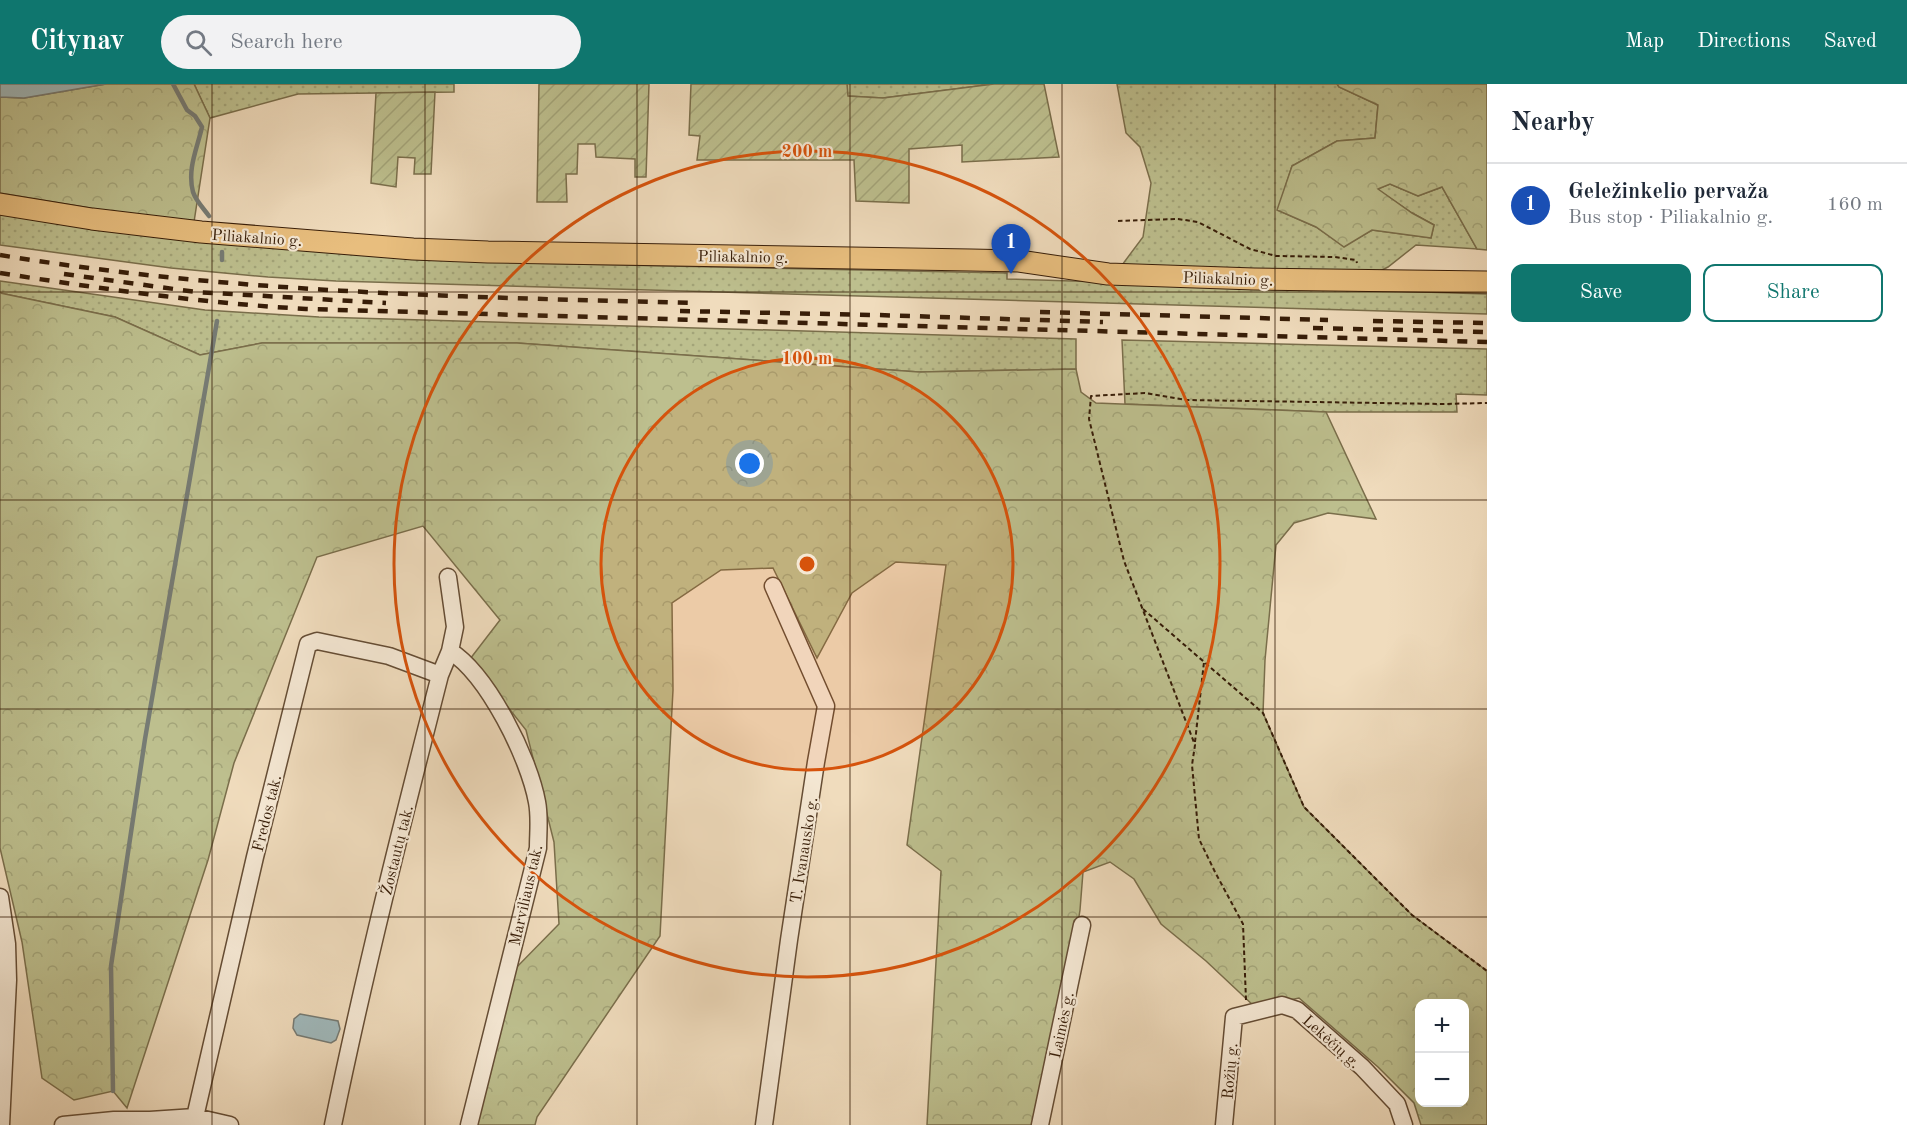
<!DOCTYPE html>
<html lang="en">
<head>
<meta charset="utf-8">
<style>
	:root { --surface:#fff; --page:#f2f2f3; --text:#1f2937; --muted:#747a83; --line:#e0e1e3; --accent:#0f766e }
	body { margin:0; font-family:"Old Standard TT",serif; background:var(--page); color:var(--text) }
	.controls { position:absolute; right:18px; bottom:18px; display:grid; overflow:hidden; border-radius:12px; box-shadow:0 6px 24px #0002 }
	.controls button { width:54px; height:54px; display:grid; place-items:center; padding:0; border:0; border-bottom:2px solid var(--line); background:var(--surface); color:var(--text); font:30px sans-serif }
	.you { position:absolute; left:750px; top:380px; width:21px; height:21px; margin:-15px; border:4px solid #fff; border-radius:50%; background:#1a73e8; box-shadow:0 0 0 9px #1a73e833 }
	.badge { display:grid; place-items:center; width:39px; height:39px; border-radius:50%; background:var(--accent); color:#fff; font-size:20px; font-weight:700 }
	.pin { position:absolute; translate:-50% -50px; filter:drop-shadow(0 2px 3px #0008) }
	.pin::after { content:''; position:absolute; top:32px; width:21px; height:18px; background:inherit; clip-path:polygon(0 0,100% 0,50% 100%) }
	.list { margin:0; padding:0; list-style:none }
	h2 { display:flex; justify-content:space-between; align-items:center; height:78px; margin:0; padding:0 24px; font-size:26px }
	h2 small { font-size:20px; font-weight:400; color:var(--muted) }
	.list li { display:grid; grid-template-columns:39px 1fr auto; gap:18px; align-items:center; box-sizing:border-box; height:84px; padding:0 24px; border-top:2px solid var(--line) }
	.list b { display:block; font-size:22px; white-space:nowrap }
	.list p { margin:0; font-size:20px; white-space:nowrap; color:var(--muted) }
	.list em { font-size:20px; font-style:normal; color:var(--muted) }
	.actions { display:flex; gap:12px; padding:18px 24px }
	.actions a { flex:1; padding:14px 0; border:2px solid var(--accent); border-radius:12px; text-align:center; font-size:21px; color:var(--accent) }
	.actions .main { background:var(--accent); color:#fff }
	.icon { flex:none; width:33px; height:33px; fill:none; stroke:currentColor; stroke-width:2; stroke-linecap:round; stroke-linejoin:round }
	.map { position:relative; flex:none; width:1487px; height:1041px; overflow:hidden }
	header { display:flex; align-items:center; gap:36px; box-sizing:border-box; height:84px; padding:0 30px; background:var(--accent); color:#fff }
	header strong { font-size:28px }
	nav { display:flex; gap:33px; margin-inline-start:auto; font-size:21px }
	.search { width:420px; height:54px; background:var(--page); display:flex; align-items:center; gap:15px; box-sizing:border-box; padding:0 21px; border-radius:33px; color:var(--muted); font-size:22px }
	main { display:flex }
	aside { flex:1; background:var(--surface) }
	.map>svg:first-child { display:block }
	.grass { fill:url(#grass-dots); stroke:#7a6e4b; stroke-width:1.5 }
	.forest { fill:url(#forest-crowns); stroke:#7a6e4b; stroke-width:1.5; fill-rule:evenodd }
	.garden { fill:url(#garden-furrows); stroke:#7a6e4b; stroke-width:1.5 }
	.water { fill:#a0b9bc; stroke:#767b74; stroke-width:1.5 }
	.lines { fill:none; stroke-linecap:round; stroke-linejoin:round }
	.stream { stroke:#767b74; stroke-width:4.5 }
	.minor-casing { stroke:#654d35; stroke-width:19 }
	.major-casing { stroke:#371d08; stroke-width:23 }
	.path { stroke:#371d08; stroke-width:2; stroke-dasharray:4.5 3; stroke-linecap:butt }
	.minor { stroke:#f5e8d4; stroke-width:16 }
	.major { stroke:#e8be7e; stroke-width:21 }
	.rail { stroke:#371d08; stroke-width:4.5; stroke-dasharray:10 10; stroke-linecap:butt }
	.grid { fill:none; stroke:#371d08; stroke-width:1.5; stroke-opacity:0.55 }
	.ring { fill:none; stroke:#d6530c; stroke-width:3 }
	.labels { text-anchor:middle; stroke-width:4.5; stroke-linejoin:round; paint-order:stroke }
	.street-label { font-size:16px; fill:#371d08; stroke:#f5e8d4 }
	.centre { fill:#d6530c; stroke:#f5e8d4; stroke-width:3 }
	.ring-label { font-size:18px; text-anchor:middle; font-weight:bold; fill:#d6530c; stroke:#f5e8d4; stroke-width:4.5; stroke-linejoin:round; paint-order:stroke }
</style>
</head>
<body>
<header>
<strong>Citynav</strong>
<div class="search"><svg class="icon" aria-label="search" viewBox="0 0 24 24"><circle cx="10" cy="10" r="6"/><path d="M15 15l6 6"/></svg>Search here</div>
<nav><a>Map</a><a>Directions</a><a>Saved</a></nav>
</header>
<main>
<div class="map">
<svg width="1487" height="1041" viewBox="0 0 1487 1041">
	<defs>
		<pattern id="grass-dots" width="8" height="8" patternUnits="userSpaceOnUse" patternTransform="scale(1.5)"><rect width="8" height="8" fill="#bdbf8e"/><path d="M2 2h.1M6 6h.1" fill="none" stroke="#a3a479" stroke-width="1.8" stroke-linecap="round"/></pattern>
		<pattern id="forest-crowns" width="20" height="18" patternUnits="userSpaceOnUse" patternTransform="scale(1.5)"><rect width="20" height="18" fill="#bdbf8e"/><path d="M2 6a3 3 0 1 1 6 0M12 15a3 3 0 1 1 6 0" fill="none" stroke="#a3a479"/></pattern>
		<pattern id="garden-furrows" width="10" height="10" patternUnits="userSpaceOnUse" patternTransform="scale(1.5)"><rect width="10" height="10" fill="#bdbf8e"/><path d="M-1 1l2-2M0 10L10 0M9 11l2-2" fill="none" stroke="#a3a479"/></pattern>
	</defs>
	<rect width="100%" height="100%" fill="#f0dcbd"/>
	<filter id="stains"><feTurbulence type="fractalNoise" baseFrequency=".00333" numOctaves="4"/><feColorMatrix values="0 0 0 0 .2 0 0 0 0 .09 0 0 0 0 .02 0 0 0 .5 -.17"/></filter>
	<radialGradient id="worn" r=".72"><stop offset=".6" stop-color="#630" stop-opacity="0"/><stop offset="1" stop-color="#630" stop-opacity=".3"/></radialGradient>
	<path class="grass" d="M 194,0 L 454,0 L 454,8 L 298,10 L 210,34 Z
		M 847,0 L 994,0 L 883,14 L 847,12 Z
		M 1117,0 L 1337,0 L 1339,3 L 1378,21 L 1375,54 L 1337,57 L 1292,82 L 1278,126 L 1316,143 L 1344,162 L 1372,146 L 1431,154 L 1434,141 L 1412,129 L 1377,105 L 1390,100 L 1418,112 L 1442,103 L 1477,165 L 1416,161 L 1388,183 L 1380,187 L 1352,188 L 1122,181 L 1143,153 L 1151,99 L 1140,63 L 1126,49 Z
		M 0,128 L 420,175 L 524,179 L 1007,189 L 1007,195 L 1487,210 L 1487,230 L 336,197 L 268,193 L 171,184 L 0,161 Z
		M 0,197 L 205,226 L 319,233 L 1076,255 L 1076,285 L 919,288 L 517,259 L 262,259 L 200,271 L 115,233 L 0,209 Z
		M 1122,256 L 1487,265 L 1487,311 L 1456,310 L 1457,328 L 1326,328 L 1125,320 Z"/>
	<path class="forest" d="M 106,0 L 194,0 L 210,34 L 194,138 L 150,134 L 0,109 L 0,13 L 24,14 Z
		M 1337,0 L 1487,0 L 1487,166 L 1477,165 L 1442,103 L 1418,112 L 1390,100 L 1378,105 L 1412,129 L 1434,141 L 1431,154 L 1372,146 L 1344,163 L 1316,143 L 1277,126 L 1292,82 L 1337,57 L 1375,54 L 1378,21 L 1339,3 Z
		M 0,209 L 115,233 L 200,271 L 262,259 L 517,259 L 919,288 L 1076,285 L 1081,308 L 1096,319 L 1326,328 L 1376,435 L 1328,429 L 1294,439 L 1276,461 L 1265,576 L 1263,629 L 1304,723 L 1412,831 L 1487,887 L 1487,1041 L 1421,1041 L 1414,1019 L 1378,983 L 1299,914 L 1255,923 L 1206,877 L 1161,840 L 1134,795 L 1110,778 L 1083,788 L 1080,826 L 1076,851 L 1033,1041 L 927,1041 L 941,787 L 907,761 L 946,481 L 896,478 L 852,509 L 817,574 L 773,484 L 721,486 L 672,519 L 673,606 L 660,852 L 537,1033 L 535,1041 L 477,1041 L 509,891 L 559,840 L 554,758 L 526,646 L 470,575 L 500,536 L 423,442 L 317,473 L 234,679 L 208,776 L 127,1024 L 113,1007 L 74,1016 L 42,994 L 22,858 L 0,764 ZM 1420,920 L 1464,920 L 1464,1018 L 1420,1018 Z"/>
	<path class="garden" d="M 539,0 L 649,0 L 646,93 L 635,93 L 635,75 L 596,73 L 595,60 L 578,60 L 577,90 L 566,90 L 567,118 L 537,118 Z
		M 691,0 L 847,0 L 848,12 L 883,14 L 994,0 L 1044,0 L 1059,73 L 962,78 L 962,61 L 909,65 L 909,119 L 856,117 L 854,76 L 697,76 L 700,52 L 689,51 Z
		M 435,8 L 431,90 L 414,90 L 415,74 L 398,73 L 396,103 L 371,99 L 376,9 Z"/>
	<path class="water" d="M 0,0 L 106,0 L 24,14 L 0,13 Z
		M 300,930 L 338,937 L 340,945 L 336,956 L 331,959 L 297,951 L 293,944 L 294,935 Z"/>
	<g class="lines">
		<path class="stream" d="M 173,0 L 187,26 L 195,32 L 202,43 C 197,65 187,85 193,108 C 196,117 204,125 209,132
			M 222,176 L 222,168
			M 113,1007 L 111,882 L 145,655 L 217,237"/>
		<g class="minor-casing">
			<path id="minor" d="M 450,567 C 488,591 529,674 537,718 C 540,733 538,749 538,764 L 469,1041
				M 0,813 L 7,860 L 8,896 L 1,1041
				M 195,1033 L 255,773 L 308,560 L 317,557 L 389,572 L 440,591
				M 63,1041 L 114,1036 L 150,1036 L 195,1033 L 230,1041
				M 333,1041 C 364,890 402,740 440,591 L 450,567 L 455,543 L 448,493
				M 764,1041 L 789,856 L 816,678 L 826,622 L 773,502
				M 1040,1041 L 1082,841
				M 1224,1041 L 1234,933 L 1282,921 L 1297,926 L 1362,983 L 1397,1020 L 1404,1041"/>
		</g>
		<g class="major-casing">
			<path id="major" d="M 0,120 L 92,135 L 201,148 L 413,165 L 488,168 L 971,176 L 1019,177 L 1108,190 L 1254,195 L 1487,198"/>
		</g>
		<path class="path" d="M 1118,137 L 1178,135 L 1198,138 L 1250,165 L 1276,172 L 1335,173 L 1356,176 L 1357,179
			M 1143,525 L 1263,629 L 1304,723 L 1412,831 L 1487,887
			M 1195,658 L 1204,578
			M 1246,916 L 1243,840 L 1215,788 L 1199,755 L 1192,681 L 1195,661 L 1124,477 L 1089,335 L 1091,312 L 1145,309 L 1186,316 L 1442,320 L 1487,319"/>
		<use href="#minor" class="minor"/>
		<use href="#major" class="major"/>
		<path class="rail" d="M 0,171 C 230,209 463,213 695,219
			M 0,189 C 102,205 203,219 306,225 L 1487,258
			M 64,190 L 196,208 L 386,219
			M 680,227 L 876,231 L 1103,238
			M 1040,228 L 1328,236
			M 1373,237 L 1487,239
			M 1313,244 L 1487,248"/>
	</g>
	<path class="grid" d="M 212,0 L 212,1041M 425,0 L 425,1041M 637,0 L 637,1041M 850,0 L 850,1041M 1062,0 L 1062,1041M 1275,0 L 1275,1041M 0,208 L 1487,208M 0,416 L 1487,416M 0,625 L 1487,625M 0,833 L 1487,833"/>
	<circle cx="807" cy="480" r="206" fill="#d6530c" fill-opacity=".12"/>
	<g class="ring">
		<circle cx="807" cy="480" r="206"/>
		<circle cx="807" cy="480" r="413"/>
	</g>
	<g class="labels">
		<g class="street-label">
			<text transform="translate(257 153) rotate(4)" y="6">Piliakalnio g.</text>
			<text transform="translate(743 172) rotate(1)" y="6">Piliakalnio g.</text>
			<text transform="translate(1228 194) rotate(2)" y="6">Piliakalnio g.</text>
			<text transform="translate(266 729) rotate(-76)" y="6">Fredos tak.</text>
			<text transform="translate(396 766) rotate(-76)" y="6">Žostautų tak.</text>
			<text transform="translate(803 766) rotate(-81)" y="6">T. Ivanausko g.</text>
			<text transform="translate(525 811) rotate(-77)" y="6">Marviliaus tak.</text>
			<text transform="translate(1061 941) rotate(-78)" y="6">Laimės g.</text>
			<text transform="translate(1332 957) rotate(42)" y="6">Lekėčių g.</text>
			<text transform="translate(1229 987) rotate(-85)" y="6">Rožių g.</text>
		</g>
	</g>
	<circle cx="807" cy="480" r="9" class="centre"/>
	<g class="ring-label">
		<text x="807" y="73">200 m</text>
		<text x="807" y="280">100 m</text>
	</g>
	<rect width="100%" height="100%" filter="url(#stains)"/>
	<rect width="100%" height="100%" fill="url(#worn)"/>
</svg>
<div class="controls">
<button>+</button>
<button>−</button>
</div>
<div class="you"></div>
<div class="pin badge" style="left:1011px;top:190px;background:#1a4fb4">1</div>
</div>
<aside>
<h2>Nearby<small></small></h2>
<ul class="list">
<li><span class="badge" style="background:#1a4fb4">1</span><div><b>Geležinkelio pervaža</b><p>Bus stop · Piliakalnio g.</p></div><em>160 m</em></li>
</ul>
<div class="actions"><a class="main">Save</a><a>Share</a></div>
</aside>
</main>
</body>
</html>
